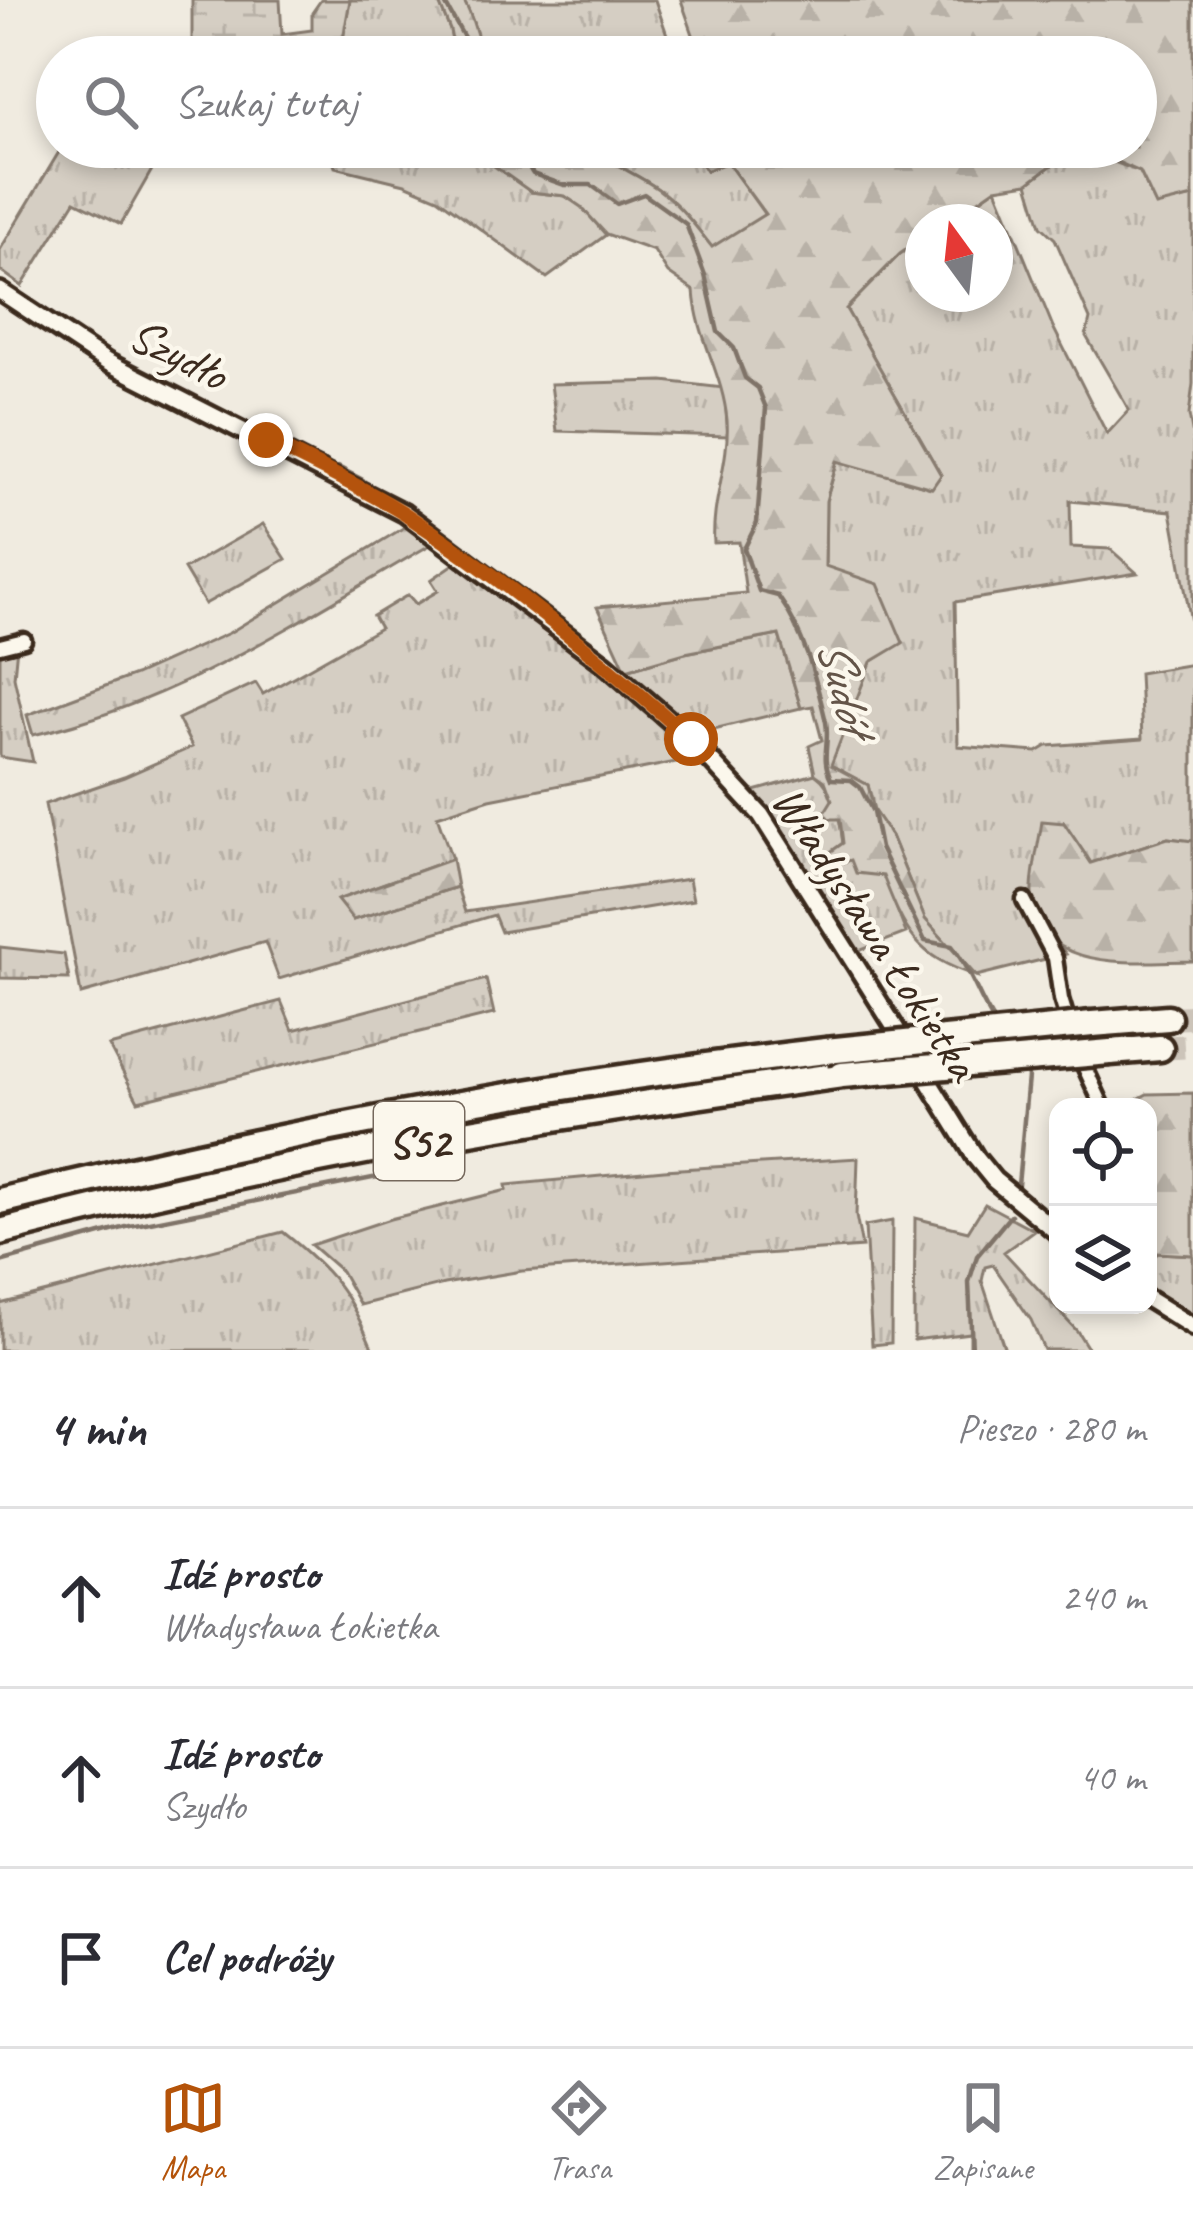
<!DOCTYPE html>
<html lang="pl">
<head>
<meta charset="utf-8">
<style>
	:root { --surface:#fff; --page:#f7f7f7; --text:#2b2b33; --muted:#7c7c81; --line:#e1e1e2; --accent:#b45309 }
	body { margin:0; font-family:Caveat,sans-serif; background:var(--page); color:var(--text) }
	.controls { position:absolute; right:36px; bottom:36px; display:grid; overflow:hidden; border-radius:24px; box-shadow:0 6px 18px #0003 }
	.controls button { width:108px; height:108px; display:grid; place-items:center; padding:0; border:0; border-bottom:3px solid var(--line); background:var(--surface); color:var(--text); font:60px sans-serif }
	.compass { position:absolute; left:905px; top:204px; width:108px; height:108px; border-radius:50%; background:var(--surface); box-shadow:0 6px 18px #0003; rotate:345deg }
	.stop { position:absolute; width:36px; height:36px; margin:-27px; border:9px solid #b45309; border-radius:50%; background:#fff }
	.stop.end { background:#b45309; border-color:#fff; box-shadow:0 3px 12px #0008 }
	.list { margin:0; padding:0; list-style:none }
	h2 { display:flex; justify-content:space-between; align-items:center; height:156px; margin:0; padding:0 48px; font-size:51px }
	h2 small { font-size:39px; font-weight:400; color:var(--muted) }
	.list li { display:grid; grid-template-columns:78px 1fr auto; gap:36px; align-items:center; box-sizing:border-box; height:180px; padding:0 48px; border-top:3px solid var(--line) }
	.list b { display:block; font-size:45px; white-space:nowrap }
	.list p { margin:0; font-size:39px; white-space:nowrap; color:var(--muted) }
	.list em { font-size:39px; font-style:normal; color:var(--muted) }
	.icon { flex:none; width:66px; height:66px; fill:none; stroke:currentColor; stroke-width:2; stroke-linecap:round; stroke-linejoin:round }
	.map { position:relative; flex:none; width:1193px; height:1350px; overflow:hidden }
	.search { position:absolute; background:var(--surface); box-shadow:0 6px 18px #0003; left:36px; right:36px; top:36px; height:132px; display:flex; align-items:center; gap:30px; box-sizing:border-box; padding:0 42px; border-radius:66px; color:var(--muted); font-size:45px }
	.sheet { height:696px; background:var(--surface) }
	nav { display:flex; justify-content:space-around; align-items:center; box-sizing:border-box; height:168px; border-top:3px solid var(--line); background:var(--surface); font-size:33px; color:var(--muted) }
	nav a { display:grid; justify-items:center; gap:6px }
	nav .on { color:var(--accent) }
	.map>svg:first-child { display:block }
	.grass { fill:url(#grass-tufts); stroke:#887c70; stroke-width:3 }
	.forest { fill:url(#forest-firs); stroke:#887c70; stroke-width:3 }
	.wetland { fill:url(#wetland-marsh); stroke:#887c70; stroke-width:3 }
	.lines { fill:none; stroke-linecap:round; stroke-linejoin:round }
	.stream { stroke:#7f7367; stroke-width:4.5 }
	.motorway-tunnel { stroke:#ccc4b9; stroke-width:24; stroke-dasharray:24 12; stroke-linecap:butt }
	.minor-casing { stroke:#3b2a1e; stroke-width:21 }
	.tertiary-casing { stroke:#3b2a1e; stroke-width:24 }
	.motorway-casing { stroke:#3b2a1e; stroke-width:33 }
	.minor { stroke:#fbf7ec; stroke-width:12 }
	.tertiary { stroke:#fbf7ec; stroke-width:15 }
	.motorway { stroke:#fbf7ec; stroke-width:24 }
	.motorway-bridge-casing { stroke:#3b2a1e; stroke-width:33; stroke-linecap:butt }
	.motorway-bridge { stroke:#fbf7ec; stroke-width:24 }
	.route { stroke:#b45309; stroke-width:15 }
	.labels { text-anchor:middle; stroke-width:9; stroke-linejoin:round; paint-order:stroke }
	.shield { fill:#fbf7ec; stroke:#75685c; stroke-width:3 }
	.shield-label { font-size:45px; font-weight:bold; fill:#3b2a1e }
	.street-label { font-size:48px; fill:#3b2a1e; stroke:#fbf7ec }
	.water-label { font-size:51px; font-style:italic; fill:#635448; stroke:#fbf7ec }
</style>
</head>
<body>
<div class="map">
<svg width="1193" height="1350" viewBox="0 0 1193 1350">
	<defs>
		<pattern id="grass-tufts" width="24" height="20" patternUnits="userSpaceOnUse" patternTransform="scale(3)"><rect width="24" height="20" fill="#d5cec3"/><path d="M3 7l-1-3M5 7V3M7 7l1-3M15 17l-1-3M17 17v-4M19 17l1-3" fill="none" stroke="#b8b1a7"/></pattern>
		<pattern id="forest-firs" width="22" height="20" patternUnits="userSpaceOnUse" patternTransform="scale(3)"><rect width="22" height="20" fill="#d5cec3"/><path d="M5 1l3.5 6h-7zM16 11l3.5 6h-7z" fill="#b8b1a7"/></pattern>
		<pattern id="wetland-marsh" width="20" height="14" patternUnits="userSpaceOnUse" patternTransform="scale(3)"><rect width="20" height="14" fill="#d5cec3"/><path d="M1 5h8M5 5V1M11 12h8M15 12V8" fill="none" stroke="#b8b1a7"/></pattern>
	</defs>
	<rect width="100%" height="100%" fill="#f0ebe0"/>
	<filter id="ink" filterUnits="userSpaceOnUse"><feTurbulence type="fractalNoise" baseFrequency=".00833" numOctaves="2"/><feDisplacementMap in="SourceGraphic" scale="24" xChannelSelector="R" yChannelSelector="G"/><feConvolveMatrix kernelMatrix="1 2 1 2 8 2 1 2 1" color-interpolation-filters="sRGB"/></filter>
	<g filter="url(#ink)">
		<path class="grass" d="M 350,0 L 438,0 L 450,30 L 455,57 L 347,57 L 343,39 Z
			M 463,0 L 655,0 L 674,55 L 684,52 L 685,57 L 486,57 C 475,38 475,18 463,0 Z
			M 62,147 L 165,147 L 121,224 L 75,201 L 22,286 L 0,270 L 0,250 Z
			M 405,147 L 476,149 L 531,192 L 565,196 L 581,206 L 606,235 L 547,278 L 438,198 L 405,184 L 335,167 L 329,150 L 375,148 L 377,156 L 395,157 Z
			M 591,147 L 691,147 L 706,171 L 727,162 L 765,215 L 712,248 C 696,226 680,205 658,189 C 636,173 611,165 591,147 Z
			M 1076,147 L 1140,172 L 1156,205 L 1193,197 L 1193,384 L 1189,415 L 1193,436 L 1193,633 L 1171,511 L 1070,501 L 1071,547 L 1110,549 L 1137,573 L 955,602 L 958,746 L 1037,752 L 1047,746 L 1142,739 L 1139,673 L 1193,664 L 1193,841 L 1168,838 L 1091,863 L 1064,823 L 1042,925 L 1066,954 L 976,976 L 925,919 L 891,836 L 874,811 L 868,785 L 830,765 L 871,662 L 903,642 L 825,567 L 826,501 L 838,460 L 931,488 L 941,475 L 846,309 L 900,254 L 923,238 L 923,294 L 995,294 L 995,222 L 947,222 L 996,188 L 1053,327 L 1107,434 L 1129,410 L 1086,336 L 1090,319 L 1055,239 L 1041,226 L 1028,183 Z
			M 663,381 L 724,388 L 728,436 L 557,431 L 551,384 Z
			M 263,524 L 286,559 L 205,604 L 184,569 Z
			M 408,525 L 430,545 C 303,618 177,703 33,735 L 27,715 L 135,675 L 229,633 Z
			M 454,564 L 611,681 L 696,758 L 490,799 L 437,816 L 452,859 L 338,900 L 353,920 L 457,887 L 465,912 L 689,879 L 693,900 L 501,932 L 494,915 L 279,979 L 265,942 L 81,994 L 45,804 L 124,777 L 192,747 L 178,719 L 256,683 L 263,694 L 380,628 L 373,616 L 408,595 L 416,604 L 438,591 L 431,580 Z
			M 779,635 L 801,708 L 697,733 L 626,670 L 685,653 Z
			M 17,646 L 14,677 L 33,762 L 0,757 L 0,651 Z
			M 815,774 C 835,788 840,819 843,843 L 820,860 L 825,867 L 851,860 L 884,876 L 906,933 L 859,951 L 751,792 Z
			M 0,947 L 64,954 L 69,979 L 0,978 Z
			M 486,979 L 494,1014 L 138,1101 L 109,1046 L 281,1001 L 293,1030 Z
			M 858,1158 L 856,1216 L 862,1247 L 522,1271 L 444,1284 L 360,1305 L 341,1271 L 311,1245 L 390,1219 L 507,1190 L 506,1185 L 664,1170 Z
			M 985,1204 L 1034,1230 L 1004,1252 L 1077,1331 L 1089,1350 L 1044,1350 L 1031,1320 L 993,1265 L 985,1267 L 982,1281 L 1005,1350 L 970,1350 L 970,1333 L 914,1340 L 915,1218 L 968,1231 Z
			M 892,1221 L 891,1343 L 872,1345 L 865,1226 Z
			M 283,1232 C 332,1271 349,1292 373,1350 L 0,1350 L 0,1304 Z
			M 1158,1253 L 1193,1255 L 1193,1317 L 1148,1287 L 1148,1260 Z"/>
		<path class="forest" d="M 438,0 L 463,0 C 475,18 475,38 486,57 L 455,57 L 450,30 Z
			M 681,0 L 1193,0 L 1193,197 L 1156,206 L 1140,172 L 1084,147 L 1136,147 L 1136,57 L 685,57 L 684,52 L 697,46 Z
			M 467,147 L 550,147 L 557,151 L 591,147 C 611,165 636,173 658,189 C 680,205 695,226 712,247 L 765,214 L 727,162 L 706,171 L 691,147 L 1076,147 L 1028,183 L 996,188 L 947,222 L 923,222 L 923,238 L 900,254 L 846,309 L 941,475 L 932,488 L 837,461 L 826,501 L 825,566 L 878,584 L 903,643 L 871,662 L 831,765 L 868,785 L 874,811 L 891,836 L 925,919 L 976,976 C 915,956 905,932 883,876 L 856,873 L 851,860 L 825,867 L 819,860 L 843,843 L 840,819 L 829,819 L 824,813 L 832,800 L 825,781 L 815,774 L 809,746 L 822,740 L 813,706 L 801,708 L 779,635 L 685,653 L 626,670 L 597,607 L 746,593 L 739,542 L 714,543 C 711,502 730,462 727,420 C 723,374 697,338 694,291 L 668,273 L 654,251 L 606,234 L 581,207 L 565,196 L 531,192 Z
			M 1042,821 L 1064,823 L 1091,863 L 1168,838 L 1193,841 L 1193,961 C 1137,961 1038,976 1032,895 C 1031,872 1039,844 1042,821 Z
			M 452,859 L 457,887 L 353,920 L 337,900 Z
			M 1193,1093 L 1193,1255 L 1158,1253 L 1148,1260 L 1148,1107 L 1123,1107 L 1147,1094 Z"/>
		<path class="wetland" d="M 192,0 L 280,0 L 282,34 L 312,30 L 312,13 L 321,0 L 350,0 L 343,39 L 347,57 L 192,57 Z"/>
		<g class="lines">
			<path class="stream" d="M 443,0 L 475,57
				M 516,147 L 533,174 L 564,185 L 591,185 L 617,204 L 644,194 L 686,224 L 705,275 L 718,332 L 734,348 L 745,378 L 758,388 L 766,408 L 757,523 L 744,549 L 759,591 L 778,596 C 804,632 816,679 826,722 C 830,743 820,757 831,779 L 851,780 L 860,787 L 873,812 L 880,848 L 925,941 L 952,946 C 971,970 978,998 995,1023
				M 322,460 L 327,462
				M 338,467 L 363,480
				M 1018,1185 L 1028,1077 L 1025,1065
				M 0,1262 L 130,1226 L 403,1172
				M 972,1350 L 969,1282 L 977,1256 L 1011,1215"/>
			<path class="motorway-tunnel" d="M 1168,1018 L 1193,1017
				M 1160,1048 L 1193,1046"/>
			<g class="minor-casing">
				<path id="minor" d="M 0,646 L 24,640
					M 1024,900 L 1055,958 L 1061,999 L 1075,1046 L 1103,1107"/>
			</g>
			<g class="tertiary-casing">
				<path id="tertiary" d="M 0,291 L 107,362 L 404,513 L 605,664 L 691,739 L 761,815 L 906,1045
					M 919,1066 L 976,1158 L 994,1180 L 1058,1233
					M 1148,1299 L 1193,1327"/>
			</g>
			<g class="motorway-casing">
				<path id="motorway" d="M 1092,1024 L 1168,1018
					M 1110,1052 L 1160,1048
					M 0,1201 C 273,1134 547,1083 826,1051
					M 0,1232 C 277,1160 559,1114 842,1075"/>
			</g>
			<use href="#minor" class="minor"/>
			<use href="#tertiary" class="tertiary"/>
			<use href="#motorway" class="motorway"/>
			<g class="motorway-bridge-casing">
				<path id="motorway-bridge" d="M 826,1051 L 1092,1024
					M 842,1075 L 1110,1052"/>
			</g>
			<use href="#motorway-bridge" class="motorway-bridge"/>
		</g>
	</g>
	<g class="lines" filter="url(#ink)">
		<path class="route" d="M 266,440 C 312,464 361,486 405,514 C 506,580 600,659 691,739"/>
	</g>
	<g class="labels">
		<rect class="shield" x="374" y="1102" width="90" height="78" rx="9"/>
		<g class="shield-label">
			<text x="419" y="1157">S52</text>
		</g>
		<g class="street-label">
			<text transform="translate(179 353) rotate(27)" y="17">Szydło</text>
			<text transform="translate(877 932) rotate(57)" y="17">Władysława Łokietka</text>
		</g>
		<g class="water-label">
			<text transform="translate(846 684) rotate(76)" y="18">Sudół</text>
		</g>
	</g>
</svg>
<div class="controls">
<button><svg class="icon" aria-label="locate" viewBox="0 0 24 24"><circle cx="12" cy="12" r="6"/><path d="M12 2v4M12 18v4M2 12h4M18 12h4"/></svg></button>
<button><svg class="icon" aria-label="layers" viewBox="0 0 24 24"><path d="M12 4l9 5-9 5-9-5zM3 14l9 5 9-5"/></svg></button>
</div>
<svg class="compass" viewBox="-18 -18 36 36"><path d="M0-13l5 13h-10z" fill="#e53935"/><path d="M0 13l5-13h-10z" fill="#7c7c81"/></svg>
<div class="stop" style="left:691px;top:739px"></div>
<div class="stop end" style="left:266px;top:440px"></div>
<div class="search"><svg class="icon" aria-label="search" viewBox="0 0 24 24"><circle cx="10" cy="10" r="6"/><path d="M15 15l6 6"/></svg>Szukaj tutaj</div>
</div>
<section class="sheet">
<h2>4 min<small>Pieszo · 280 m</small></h2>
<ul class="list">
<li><svg class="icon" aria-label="ahead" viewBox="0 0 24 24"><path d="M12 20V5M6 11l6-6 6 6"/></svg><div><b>Idź prosto</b><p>Władysława Łokietka</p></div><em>240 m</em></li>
<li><svg class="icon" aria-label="ahead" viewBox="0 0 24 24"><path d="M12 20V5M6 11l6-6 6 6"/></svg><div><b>Idź prosto</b><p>Szydło</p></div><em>40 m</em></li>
<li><svg class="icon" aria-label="arrive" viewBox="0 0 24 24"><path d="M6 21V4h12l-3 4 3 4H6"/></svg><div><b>Cel podróży</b></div></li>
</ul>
</section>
<nav>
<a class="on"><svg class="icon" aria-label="map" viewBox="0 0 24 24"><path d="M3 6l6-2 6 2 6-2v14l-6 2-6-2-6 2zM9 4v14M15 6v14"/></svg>Mapa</a>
<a><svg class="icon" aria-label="directions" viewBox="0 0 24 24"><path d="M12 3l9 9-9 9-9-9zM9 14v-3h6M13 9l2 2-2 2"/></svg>Trasa</a>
<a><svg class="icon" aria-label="saved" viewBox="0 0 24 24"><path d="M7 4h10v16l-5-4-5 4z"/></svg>Zapisane</a>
</nav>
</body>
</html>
